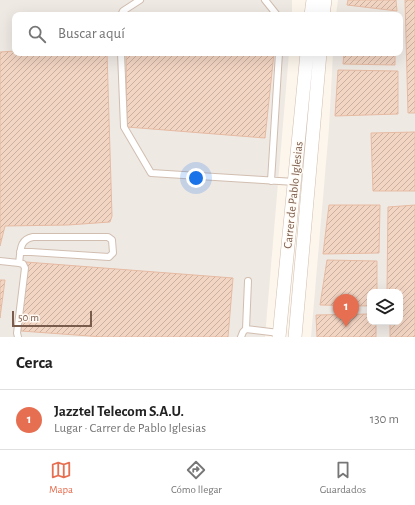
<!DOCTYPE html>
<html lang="es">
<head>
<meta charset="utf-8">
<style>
	:root { --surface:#fff; --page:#f2f2f2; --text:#222; --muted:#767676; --line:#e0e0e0; --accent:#e76f51 }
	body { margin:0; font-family:"Alegreya Sans",sans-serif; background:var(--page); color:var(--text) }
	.controls { position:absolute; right:12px; bottom:12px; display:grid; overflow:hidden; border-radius:8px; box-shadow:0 4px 16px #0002 }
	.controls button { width:36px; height:36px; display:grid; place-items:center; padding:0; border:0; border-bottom:1px solid var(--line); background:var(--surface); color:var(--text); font:20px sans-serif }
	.scale { position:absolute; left:12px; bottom:10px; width:80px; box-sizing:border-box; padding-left:4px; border:2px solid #7a5c4d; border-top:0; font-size:11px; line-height:14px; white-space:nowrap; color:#7a5c4d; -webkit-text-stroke:3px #fffaf3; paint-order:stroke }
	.you { position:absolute; left:196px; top:178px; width:14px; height:14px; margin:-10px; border:3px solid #fff; border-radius:50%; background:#1a73e8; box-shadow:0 0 0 6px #1a73e833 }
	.badge { display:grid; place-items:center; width:26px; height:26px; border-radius:50%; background:var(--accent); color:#fff; font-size:13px; font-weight:700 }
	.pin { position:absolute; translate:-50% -33px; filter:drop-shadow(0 1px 2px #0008) }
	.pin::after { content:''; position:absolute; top:21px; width:14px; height:12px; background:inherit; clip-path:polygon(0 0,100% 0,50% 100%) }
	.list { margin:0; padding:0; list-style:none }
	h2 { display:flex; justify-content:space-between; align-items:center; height:52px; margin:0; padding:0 16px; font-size:17px }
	h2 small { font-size:13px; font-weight:400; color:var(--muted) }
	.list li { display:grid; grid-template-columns:26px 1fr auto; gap:12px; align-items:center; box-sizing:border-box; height:60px; padding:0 16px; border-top:1px solid var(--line) }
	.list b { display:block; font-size:15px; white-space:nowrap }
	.list p { margin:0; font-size:13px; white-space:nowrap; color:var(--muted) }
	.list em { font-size:13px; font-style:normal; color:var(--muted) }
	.icon { flex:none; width:22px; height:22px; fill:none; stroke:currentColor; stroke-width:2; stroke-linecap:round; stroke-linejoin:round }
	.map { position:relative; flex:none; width:415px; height:337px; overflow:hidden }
	.search { position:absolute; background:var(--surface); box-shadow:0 4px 16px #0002; left:12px; right:12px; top:12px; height:44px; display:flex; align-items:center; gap:10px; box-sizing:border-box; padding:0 14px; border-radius:8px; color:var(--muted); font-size:15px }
	.sheet { height:112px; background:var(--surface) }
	nav { display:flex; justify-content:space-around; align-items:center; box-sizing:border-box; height:56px; border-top:1px solid var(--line); background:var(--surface); font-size:11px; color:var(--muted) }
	nav a { display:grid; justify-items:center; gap:2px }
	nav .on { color:var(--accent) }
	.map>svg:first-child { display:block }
	.industrial { fill:#efe9e4; fill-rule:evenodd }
	.building { fill:url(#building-hatch); stroke:#e6bba3 }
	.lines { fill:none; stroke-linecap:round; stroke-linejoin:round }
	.lane-casing { stroke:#d1beb0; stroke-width:8 }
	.street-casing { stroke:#d1beb0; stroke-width:14 }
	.lane { stroke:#fff; stroke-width:6 }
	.street { stroke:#fff; stroke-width:13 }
	.labels { text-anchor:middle; stroke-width:3; stroke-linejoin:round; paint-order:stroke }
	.street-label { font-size:12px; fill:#7a5c4d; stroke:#fffaf3 }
</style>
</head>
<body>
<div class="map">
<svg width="415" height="337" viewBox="0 0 415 337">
	<defs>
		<pattern id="building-hatch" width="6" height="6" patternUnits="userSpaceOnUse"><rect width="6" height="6" fill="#f3d5c3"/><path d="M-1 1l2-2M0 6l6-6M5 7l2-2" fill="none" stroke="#cab0a1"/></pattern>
	</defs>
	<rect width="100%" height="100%" fill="#fdf6ec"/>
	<path class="industrial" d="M 0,0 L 292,0 L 292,15 L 15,15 L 15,53 L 289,53 L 265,337 L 0,337 Z
		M 338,0 L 415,0 L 415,337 L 311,337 L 329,128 L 333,53 L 400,53 L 400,15 L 336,15 ZM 370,292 L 400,292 L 400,322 L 370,322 Z"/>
	<path class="building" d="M 348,0 L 396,0 L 397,11 L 347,5 Z
		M 405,0 L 415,0 L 415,113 L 408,113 Z
		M 15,51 L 15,53 L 107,53 L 112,216 L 110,222 L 68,225 L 5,226 L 0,246 L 0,52 Z
		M 126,53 L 274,53 L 265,138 L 127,127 Z
		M 344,53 L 395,53 L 395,65 L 343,64 Z
		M 338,70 L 398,71 L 398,114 L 335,116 Z
		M 415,132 L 415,191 L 373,191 L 371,133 Z
		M 329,205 L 380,205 L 379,253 L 323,254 Z
		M 415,205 L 415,337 L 390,337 L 390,322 L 400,322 L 400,292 L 387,292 L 388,207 Z
		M 327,260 L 377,261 L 377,292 L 370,292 L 370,306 L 320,305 Z
		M 26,262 L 233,278 L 228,337 L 103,337 L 21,331 Z
		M 0,280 L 5,280 L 0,318 Z
		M 370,314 L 370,322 L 376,322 L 376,337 L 317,337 L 316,315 Z"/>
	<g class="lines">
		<g class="lane-casing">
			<path id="lane" d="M 265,0 L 277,15
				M 121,15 L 123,11 L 140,0
				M 121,53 L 124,127 L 151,173 L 295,182
				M 271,181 L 279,53
				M 0,261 L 19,263 C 21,250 19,240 33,237 L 108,237 L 112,240 L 113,253 L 109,257 L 31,252 L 20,252
				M 246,329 L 248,281
				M 18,337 L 17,333 L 25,268 L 23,264 L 19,263
				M 241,337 L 243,332 L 246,329 L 279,333"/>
		</g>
		<g class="street-casing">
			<path id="street" d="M 311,15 L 313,0
				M 323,15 L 325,0
				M 279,337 L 307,53
				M 295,337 L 320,53"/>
		</g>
		<use href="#lane" class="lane"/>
		<use href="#street" class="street"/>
	</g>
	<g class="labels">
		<g class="street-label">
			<text transform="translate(293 195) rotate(-84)" y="4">Carrer de Pablo Iglesias</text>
		</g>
	</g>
</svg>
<div class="controls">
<button><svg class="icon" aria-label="layers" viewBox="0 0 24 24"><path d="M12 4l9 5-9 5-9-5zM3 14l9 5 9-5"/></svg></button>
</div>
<div class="scale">50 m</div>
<div class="you"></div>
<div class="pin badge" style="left:346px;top:327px">1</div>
<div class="search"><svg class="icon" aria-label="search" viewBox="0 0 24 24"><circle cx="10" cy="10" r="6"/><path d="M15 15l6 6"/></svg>Buscar aquí</div>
</div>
<section class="sheet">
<h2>Cerca<small></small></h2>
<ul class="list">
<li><span class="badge">1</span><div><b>Jazztel Telecom S.A.U.</b><p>Lugar · Carrer de Pablo Iglesias</p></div><em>130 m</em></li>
</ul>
</section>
<nav>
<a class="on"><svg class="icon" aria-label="map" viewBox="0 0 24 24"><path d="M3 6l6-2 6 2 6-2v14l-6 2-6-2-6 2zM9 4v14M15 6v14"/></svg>Mapa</a>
<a><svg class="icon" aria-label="directions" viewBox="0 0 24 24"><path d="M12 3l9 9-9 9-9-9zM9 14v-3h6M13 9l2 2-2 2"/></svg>Cómo llegar</a>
<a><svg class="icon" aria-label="saved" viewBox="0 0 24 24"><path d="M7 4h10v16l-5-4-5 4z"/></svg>Guardados</a>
</nav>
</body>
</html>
